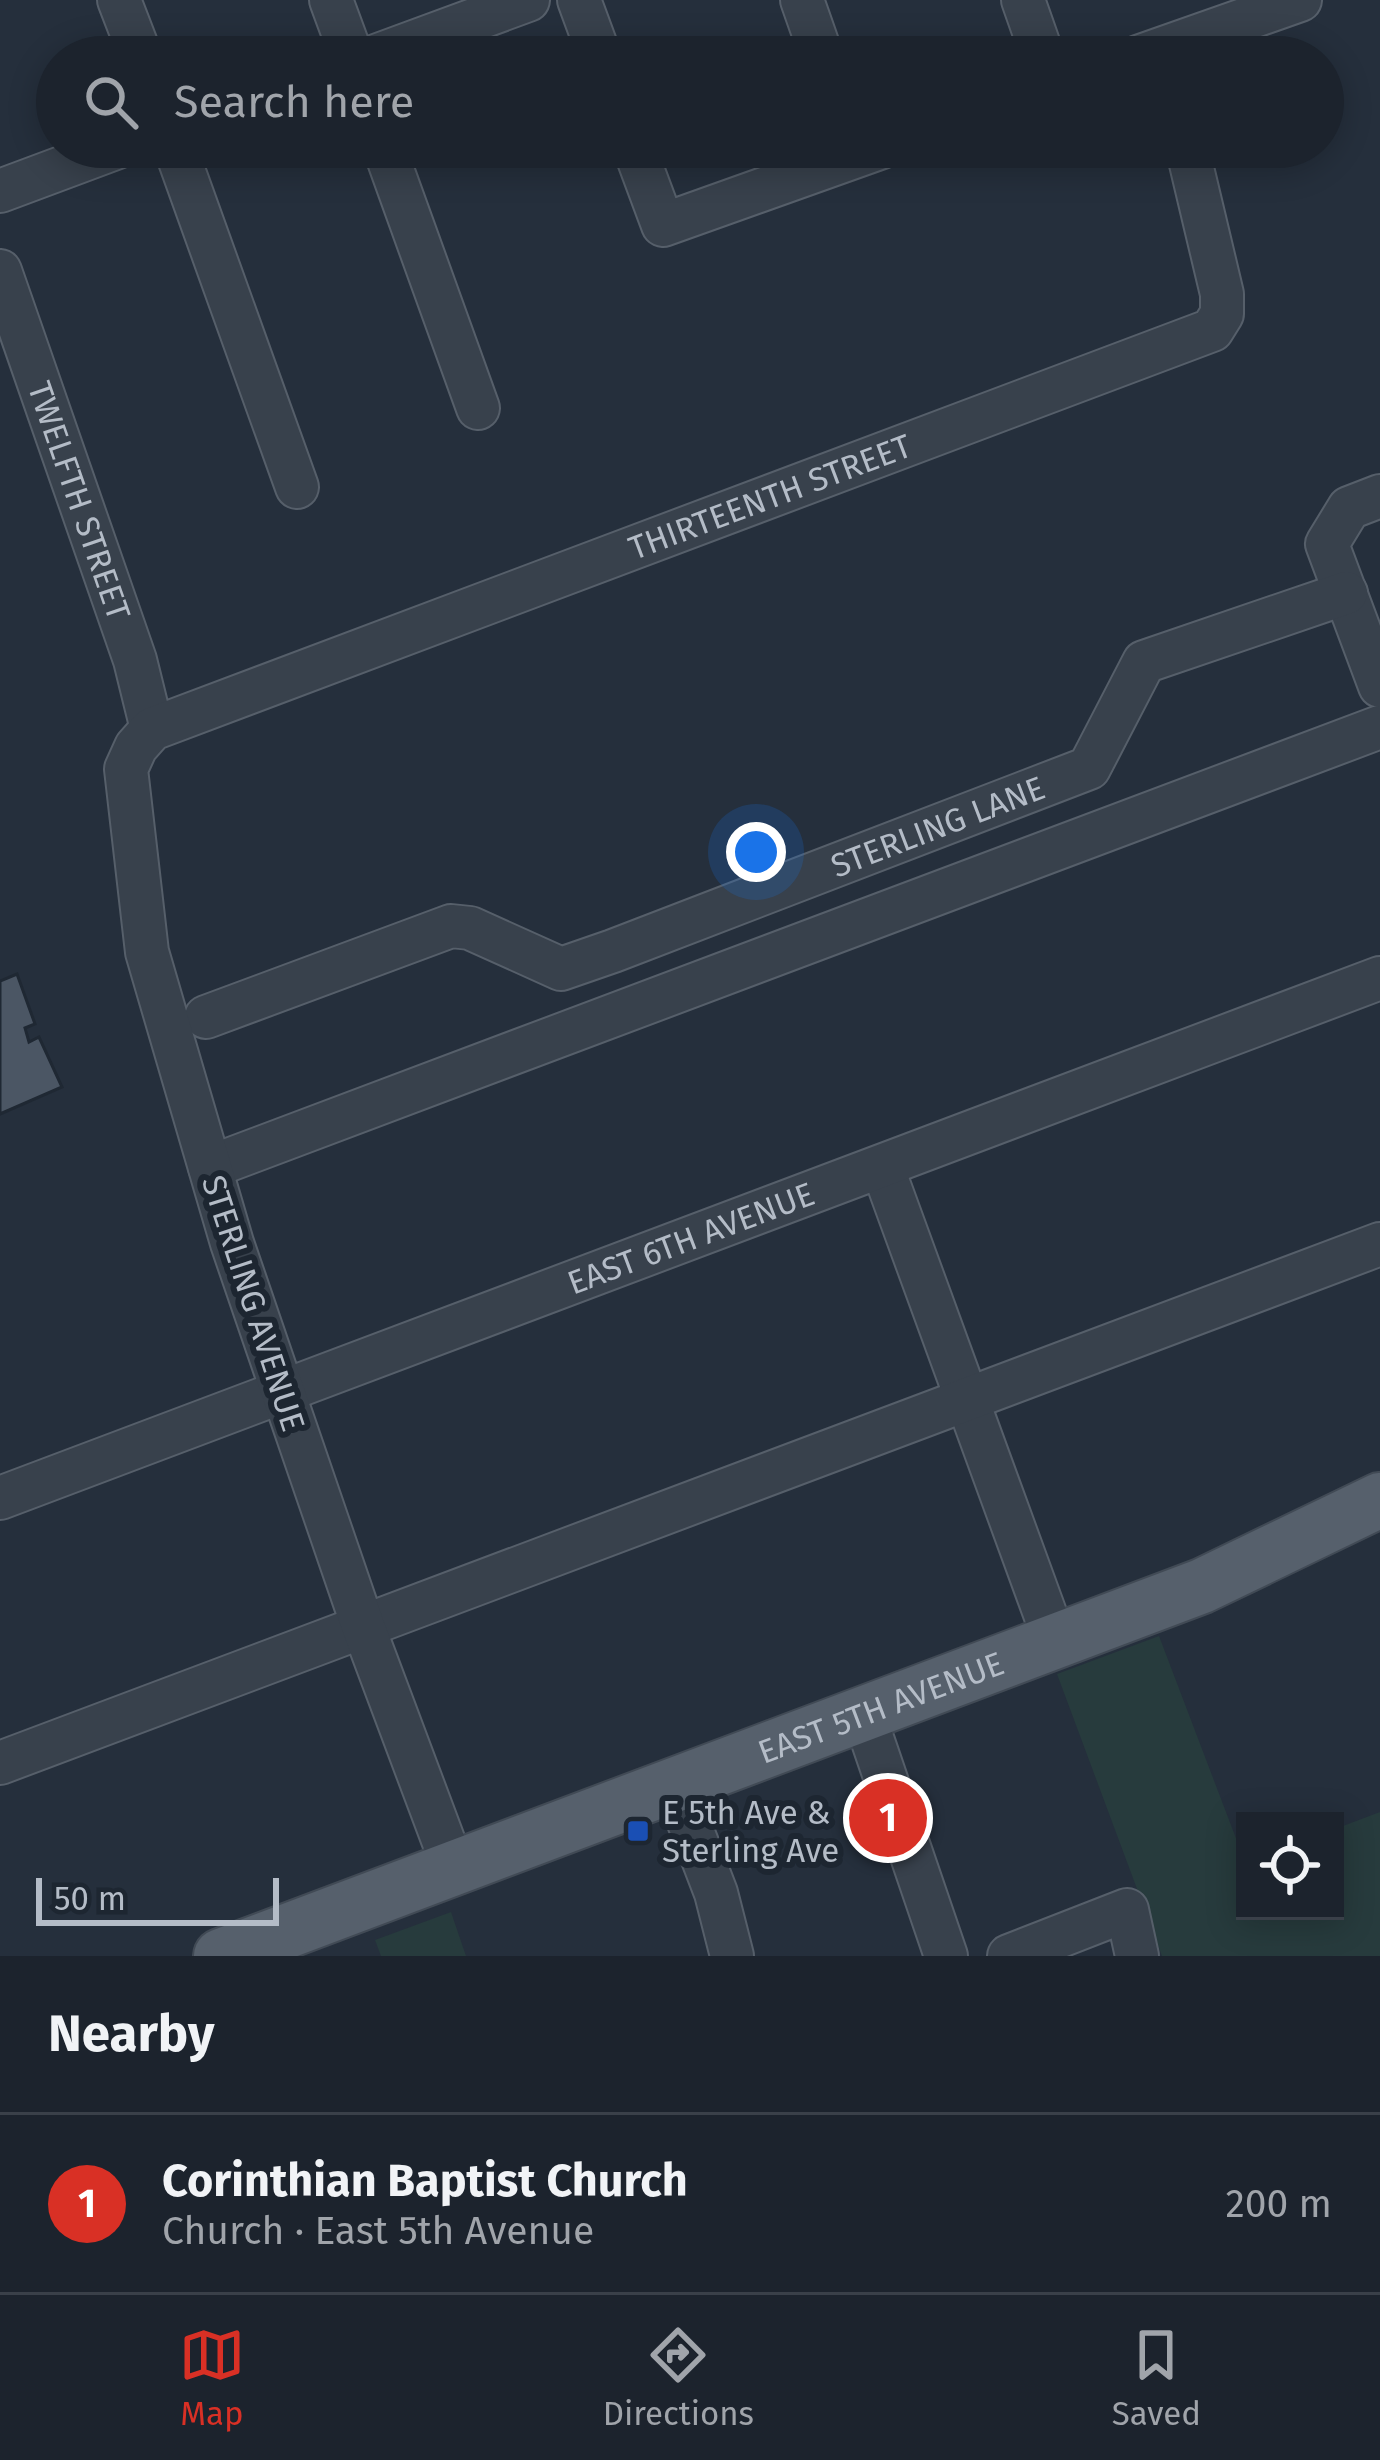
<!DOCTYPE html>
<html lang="en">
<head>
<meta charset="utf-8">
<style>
	:root { --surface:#1c232d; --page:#292f39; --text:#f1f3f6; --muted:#a0a4aa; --line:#3a4049; --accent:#d93025 }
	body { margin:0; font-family:"Fira Sans",sans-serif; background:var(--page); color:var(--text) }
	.controls { position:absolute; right:36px; bottom:36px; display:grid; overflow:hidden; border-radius:0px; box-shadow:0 6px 30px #0003 }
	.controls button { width:108px; height:108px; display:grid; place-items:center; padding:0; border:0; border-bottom:3px solid var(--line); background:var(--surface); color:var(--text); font:60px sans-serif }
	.scale { position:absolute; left:36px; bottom:30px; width:243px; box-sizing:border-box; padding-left:12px; border:6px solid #b4bcc7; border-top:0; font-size:33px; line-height:42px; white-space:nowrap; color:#b4bcc7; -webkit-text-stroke:9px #1d2631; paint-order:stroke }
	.you { position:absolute; left:756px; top:852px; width:42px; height:42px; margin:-30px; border:9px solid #fff; border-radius:50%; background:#1a73e8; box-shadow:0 0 0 18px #1a73e833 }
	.badge { display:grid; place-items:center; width:78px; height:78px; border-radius:50%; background:var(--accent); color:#fff; font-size:39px; font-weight:700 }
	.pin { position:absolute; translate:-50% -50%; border:6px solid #fff; box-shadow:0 3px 12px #0006 }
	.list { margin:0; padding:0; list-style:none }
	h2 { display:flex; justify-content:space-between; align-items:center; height:156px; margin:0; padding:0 48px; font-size:51px }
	h2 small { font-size:39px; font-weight:400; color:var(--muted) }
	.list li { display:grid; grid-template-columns:78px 1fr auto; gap:36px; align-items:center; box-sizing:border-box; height:180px; padding:0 48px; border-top:3px solid var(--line) }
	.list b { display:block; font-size:45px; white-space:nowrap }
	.list p { margin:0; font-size:39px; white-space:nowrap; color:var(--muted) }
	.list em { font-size:39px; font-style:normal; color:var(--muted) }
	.icon { flex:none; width:66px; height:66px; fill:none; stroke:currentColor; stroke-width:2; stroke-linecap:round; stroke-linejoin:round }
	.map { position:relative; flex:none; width:1380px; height:1956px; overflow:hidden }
	.search { position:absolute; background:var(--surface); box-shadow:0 6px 30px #0003; left:36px; right:36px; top:36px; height:132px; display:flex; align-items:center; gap:30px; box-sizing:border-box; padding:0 42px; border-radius:66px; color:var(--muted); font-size:45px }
	.sheet { height:336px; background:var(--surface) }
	nav { display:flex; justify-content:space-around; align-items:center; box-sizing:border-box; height:168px; border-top:3px solid var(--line); background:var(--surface); font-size:33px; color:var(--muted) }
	nav a { display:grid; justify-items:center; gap:6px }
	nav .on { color:var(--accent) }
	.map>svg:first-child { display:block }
	.green { fill:#273b3d }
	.building { fill:#4b5664; stroke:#1f2833; stroke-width:3 }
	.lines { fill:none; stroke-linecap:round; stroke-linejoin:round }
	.minor-casing { stroke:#565f6a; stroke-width:46 }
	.major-casing { stroke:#414a55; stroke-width:58 }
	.minor { stroke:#38414c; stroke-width:42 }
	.major { stroke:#56606c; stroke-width:54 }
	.transit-dot { fill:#1a4fb4; stroke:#1d2631; stroke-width:4.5 }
	.labels { text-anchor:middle; stroke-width:12; stroke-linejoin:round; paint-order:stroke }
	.street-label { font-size:33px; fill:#b4bcc7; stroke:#1d2631 }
	.poi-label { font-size:33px; fill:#b4bcc7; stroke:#1d2631; text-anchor:start }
</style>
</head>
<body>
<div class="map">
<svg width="1380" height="1956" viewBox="0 0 1380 1956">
	<rect width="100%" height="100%" fill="#252f3c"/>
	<path class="green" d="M 1159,1636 L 1245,1862 L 1245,1911 L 1335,1911 L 1335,1829 L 1380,1812 L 1380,1956 L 1162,1956 L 1057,1674 Z
		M 451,1912 L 466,1956 L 381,1956 L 375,1940 Z"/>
	<path class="building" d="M 17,974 L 35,1024 L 25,1028 L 29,1042 L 39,1037 L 62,1087 L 0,1114 L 0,981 Z"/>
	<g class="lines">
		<g class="minor-casing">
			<g id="minor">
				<path d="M 119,0 L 141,57"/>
				<path d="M 331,0 L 352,57"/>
				<path d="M 579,0 L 600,57"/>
				<path d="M 802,0 L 822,57"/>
				<path d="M 1023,0 L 1043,57"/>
				<path d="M 373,57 L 528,0"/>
				<path d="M 1138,57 L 1300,0"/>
				<path d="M 175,147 L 297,487"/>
				<path d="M 384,147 L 478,408"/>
				<path d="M 634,147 L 663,225 L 882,147"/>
				<path d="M 0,191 L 118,147"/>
				<path id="s1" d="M 0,271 L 135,660 L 152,729"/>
				<path d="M 1380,496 L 1349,508 L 1327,544 L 1380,686"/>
				<path id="s2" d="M 206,1017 L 451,926 L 470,928 L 561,969 L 613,951 L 1089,768 L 1144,662 L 1346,593"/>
				<path d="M 210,1167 L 1380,727"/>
				<path d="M 883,1169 L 1055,1641"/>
				<path id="s3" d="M 0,1498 L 1380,978"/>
				<path d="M 864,1715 L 946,1956"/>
				<path d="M 0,1763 L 1380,1244"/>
				<path d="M 675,1786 L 716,1893 L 732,1956"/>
				<path id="s4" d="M 454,1869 L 363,1626 L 232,1243 L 147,952 L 126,769 L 136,747 L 152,729 L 1212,330 L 1222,314 L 1222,294 L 1187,147"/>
				<path d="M 1009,1956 L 1127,1910 L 1137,1956"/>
			</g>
		</g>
		<g class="major-casing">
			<g id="major">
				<path id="s5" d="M 221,1956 L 1202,1586 L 1380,1500"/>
			</g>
		</g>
		<use href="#minor" class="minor"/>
		<use href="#major" class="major"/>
	</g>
	<rect class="transit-dot" x="626" y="1819" width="24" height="24" rx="6"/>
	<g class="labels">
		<g class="street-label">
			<text dy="12" stroke="none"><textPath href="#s4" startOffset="1860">THIRTEENTH STREET</textPath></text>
			<text dy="12" stroke="none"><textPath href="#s1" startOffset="243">TWELFTH STREET</textPath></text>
			<text dy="12" stroke="none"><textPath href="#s2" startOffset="783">STERLING LANE</textPath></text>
			<text dy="12" stroke="none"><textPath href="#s3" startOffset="738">EAST 6TH AVENUE</textPath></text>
			<text transform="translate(254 1303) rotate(72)" y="12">STERLING AVENUE</text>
			<text dy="12" stroke="none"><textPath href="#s5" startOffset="705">EAST 5TH AVENUE</textPath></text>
		</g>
		<g class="poi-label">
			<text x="662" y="1824">E 5th Ave &amp;<tspan x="662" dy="38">Sterling Ave</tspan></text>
		</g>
	</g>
</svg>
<div class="controls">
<button><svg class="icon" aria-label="locate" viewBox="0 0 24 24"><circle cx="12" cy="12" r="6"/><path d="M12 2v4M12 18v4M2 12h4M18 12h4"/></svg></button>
</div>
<div class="scale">50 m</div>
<div class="you"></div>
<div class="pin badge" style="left:888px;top:1818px">1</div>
<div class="search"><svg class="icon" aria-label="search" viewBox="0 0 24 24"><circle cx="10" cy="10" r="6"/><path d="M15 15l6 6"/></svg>Search here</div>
</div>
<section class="sheet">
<h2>Nearby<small></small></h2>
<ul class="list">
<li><span class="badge">1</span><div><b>Corinthian Baptist Church</b><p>Church · East 5th Avenue</p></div><em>200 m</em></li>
</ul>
</section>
<nav>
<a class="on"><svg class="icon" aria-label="map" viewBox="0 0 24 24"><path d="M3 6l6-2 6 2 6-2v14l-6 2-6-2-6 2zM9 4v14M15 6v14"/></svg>Map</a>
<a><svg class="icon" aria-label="directions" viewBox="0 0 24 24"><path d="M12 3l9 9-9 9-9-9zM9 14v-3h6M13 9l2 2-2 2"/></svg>Directions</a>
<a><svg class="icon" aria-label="saved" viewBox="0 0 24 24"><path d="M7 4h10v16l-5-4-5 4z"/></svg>Saved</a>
</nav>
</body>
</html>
